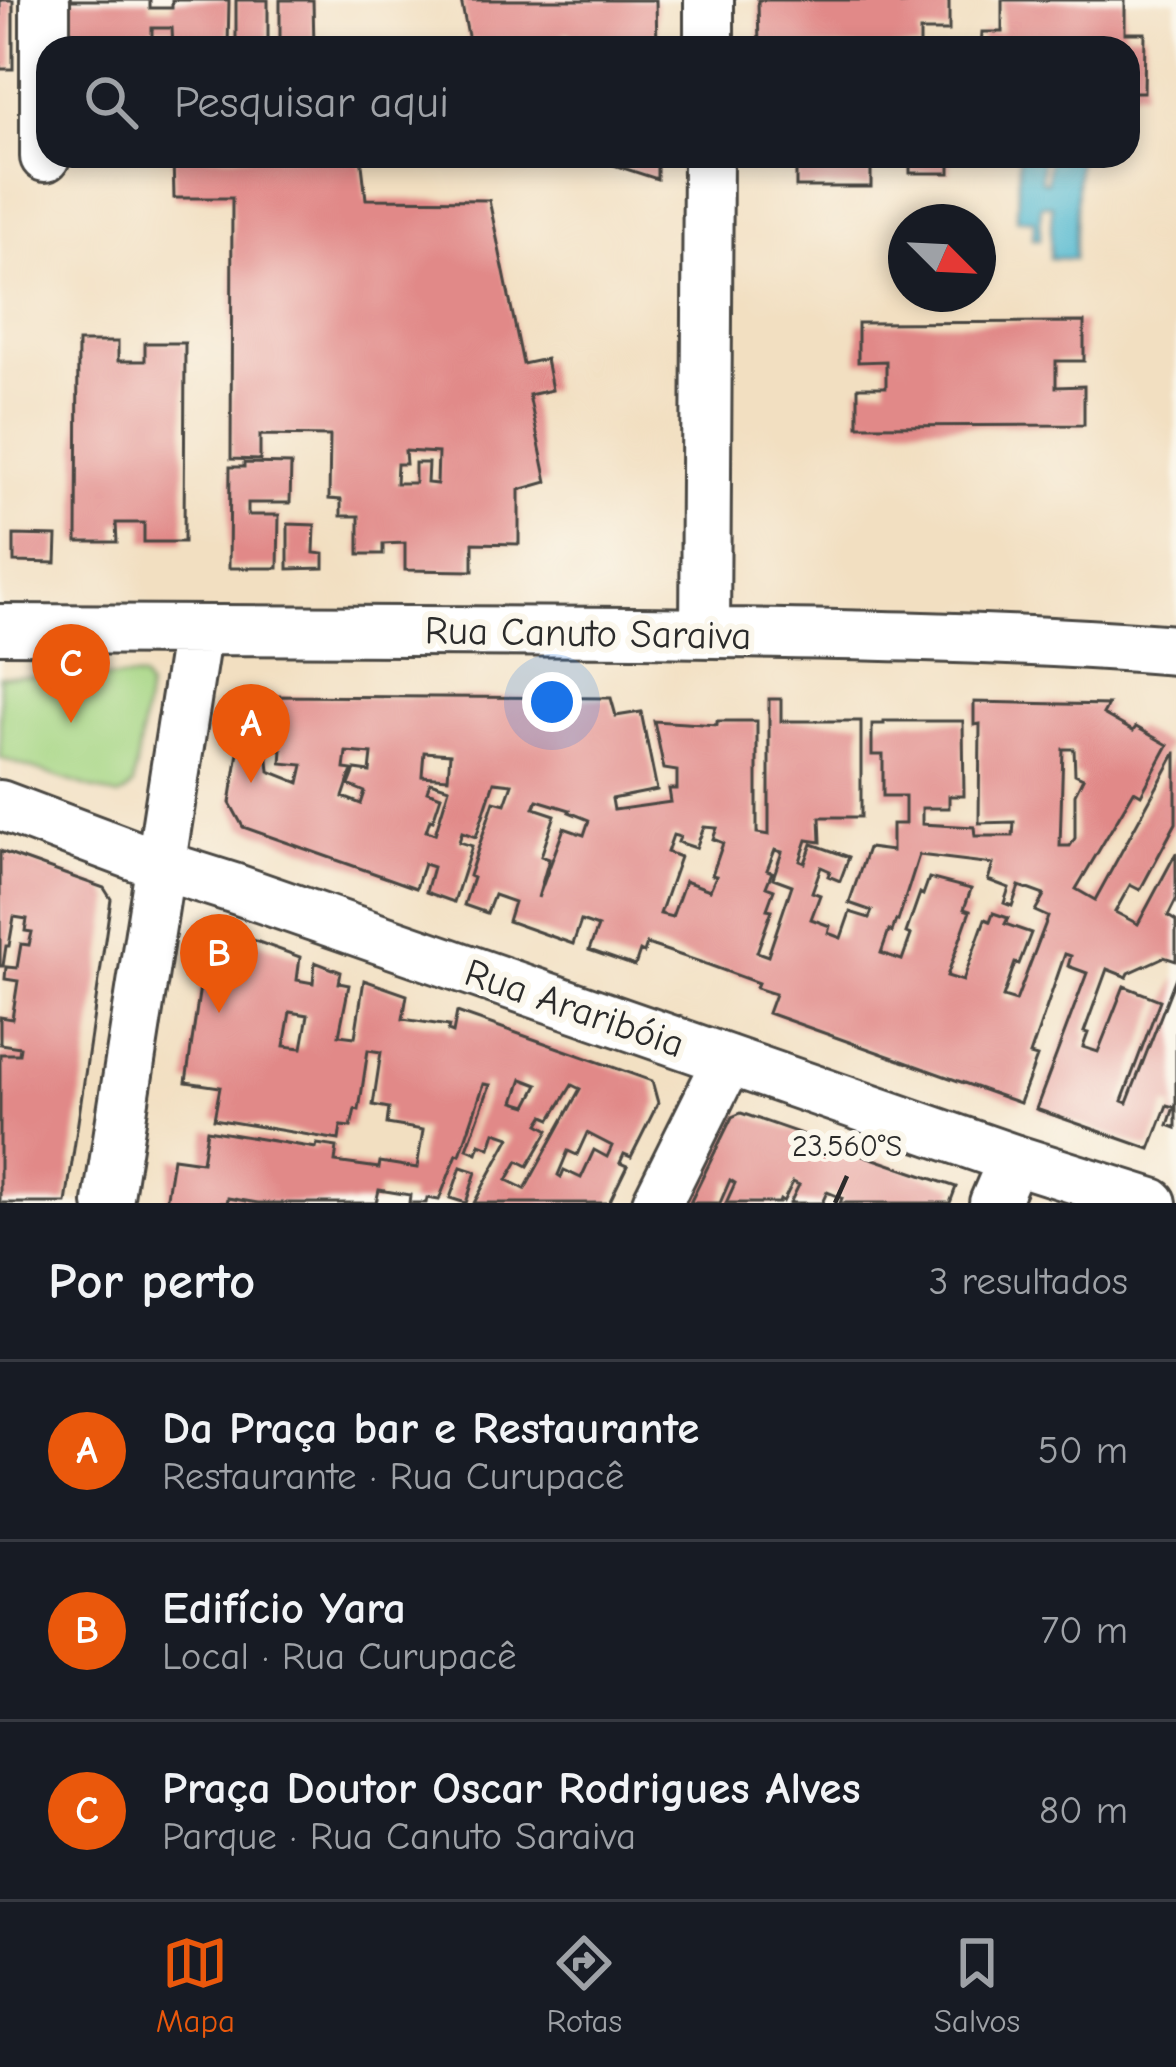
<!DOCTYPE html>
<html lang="pt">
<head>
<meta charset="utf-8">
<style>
	:root { --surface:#171b24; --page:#242831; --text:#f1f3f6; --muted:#9ea1a6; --line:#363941; --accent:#ea580c }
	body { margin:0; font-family:"Comic Neue",sans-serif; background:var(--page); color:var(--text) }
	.compass { position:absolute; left:888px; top:204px; width:108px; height:108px; border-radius:50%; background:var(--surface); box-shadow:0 6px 18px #0003; rotate:114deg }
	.you { position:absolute; left:552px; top:702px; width:42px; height:42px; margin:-30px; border:9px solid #fff; border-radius:50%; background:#1a73e8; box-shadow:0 0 0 18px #1a73e833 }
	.badge { display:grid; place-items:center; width:78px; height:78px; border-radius:50%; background:var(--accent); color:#fff; font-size:39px; font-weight:700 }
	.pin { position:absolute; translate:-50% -99px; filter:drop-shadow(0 3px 6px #0008) }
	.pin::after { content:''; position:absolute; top:63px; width:42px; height:36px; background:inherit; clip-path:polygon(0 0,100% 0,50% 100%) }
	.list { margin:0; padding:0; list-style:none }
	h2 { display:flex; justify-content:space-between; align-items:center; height:156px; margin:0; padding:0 48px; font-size:51px }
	h2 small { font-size:39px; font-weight:400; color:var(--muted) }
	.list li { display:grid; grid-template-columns:78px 1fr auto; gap:36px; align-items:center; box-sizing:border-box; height:180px; padding:0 48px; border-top:3px solid var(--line) }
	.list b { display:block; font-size:45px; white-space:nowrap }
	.list p { margin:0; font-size:39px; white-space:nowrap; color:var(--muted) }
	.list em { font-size:39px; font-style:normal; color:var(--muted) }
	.icon { flex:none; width:66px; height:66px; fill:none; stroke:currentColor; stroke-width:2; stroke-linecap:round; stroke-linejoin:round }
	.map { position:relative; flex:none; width:1176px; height:1203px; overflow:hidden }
	.search { position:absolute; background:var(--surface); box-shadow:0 6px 18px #0003; left:36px; right:36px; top:36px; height:132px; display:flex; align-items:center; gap:30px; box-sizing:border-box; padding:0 42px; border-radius:36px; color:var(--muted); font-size:45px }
	.sheet { height:696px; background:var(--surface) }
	nav { display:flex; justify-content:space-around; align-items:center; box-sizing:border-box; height:168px; border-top:3px solid var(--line); background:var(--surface); font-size:33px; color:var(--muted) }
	nav a { display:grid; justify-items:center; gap:6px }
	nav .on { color:var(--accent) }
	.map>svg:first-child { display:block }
	.green { fill:#a6d684; stroke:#688058; stroke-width:3 }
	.water { fill:#50b7cf; stroke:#3e717d; stroke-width:3 }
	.building { fill:#e18988; fill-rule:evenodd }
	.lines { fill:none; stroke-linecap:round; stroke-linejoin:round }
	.minor-casing { stroke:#494642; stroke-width:54 }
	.minor { stroke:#fff; stroke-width:48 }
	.ticks { fill:none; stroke:#2b2b2b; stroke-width:4.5 }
	.labels { text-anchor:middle; stroke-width:12; stroke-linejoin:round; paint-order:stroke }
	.street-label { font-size:39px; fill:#2b2b2b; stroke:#fbf7ec }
	.ticks-label { font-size:30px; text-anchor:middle; fill:#2b2b2b; stroke:#fbf7ec; stroke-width:12; stroke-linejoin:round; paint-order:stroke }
</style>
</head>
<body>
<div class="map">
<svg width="1176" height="1203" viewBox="0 0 1176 1203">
	<rect width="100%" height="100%" fill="#fbf7ec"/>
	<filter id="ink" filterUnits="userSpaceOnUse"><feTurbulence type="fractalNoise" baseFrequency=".00833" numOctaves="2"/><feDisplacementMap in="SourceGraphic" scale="24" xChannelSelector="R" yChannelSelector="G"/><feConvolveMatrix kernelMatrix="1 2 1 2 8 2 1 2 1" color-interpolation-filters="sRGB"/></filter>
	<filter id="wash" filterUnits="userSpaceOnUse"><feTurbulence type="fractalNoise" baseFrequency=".004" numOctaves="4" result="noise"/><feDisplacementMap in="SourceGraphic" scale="48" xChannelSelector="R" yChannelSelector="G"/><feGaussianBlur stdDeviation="2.7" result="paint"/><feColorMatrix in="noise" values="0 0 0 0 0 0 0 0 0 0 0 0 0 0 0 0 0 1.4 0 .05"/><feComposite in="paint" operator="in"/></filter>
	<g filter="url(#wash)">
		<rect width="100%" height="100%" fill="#f2dfc1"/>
		<path class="green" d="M 0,676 L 142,678 L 148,688 L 133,785 L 126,793 L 118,797 L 0,758 Z"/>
		<path class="water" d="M 1019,156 L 1042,156 L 1041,181 L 1047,182 L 1049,156 L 1078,156 L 1074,259 L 1050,258 L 1052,205 L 1041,205 L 1040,239 L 1033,239 L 1034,220 L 1017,219 Z"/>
		<g id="blocks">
			<path class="building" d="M 0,0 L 13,0 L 13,69 L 0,69 Z
				M 70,0 L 150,0 L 150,8 L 172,8 L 172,0 L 229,0 L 228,48 L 173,48 L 172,28 L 152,28 L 152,48 L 70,48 Z
				M 236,0 L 268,0 L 268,48 L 236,48 Z
				M 280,0 L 313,0 L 314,48 L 280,48 Z
				M 461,0 L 656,0 L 657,48 L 589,48 L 589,39 L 572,39 L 571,33 L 564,33 L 564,48 L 483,48 L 483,41 L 469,41 Z
				M 758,0 L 901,0 L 901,4 L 949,0 L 949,31 L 920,31 L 920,48 L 759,48 Z
				M 1002,0 L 1125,0 L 1125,33 L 1145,33 L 1144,92 L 1128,92 L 1128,48 L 981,48 L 982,32 L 1002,32 Z
				M 173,156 L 361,156 L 366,199 L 489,200 L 523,364 L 546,359 L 552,390 L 529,395 L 547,482 L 519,490 L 519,544 L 473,543 L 473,571 L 405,570 L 405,543 L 383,544 L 383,554 L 359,554 L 359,516 L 341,516 L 341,500 L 329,499 L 330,436 L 260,435 L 260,460 L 231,459 L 232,198 L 174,198 ZM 405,451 L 438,453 L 437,484 L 427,483 L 428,463 L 415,463 L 415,483 L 396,483 L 397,464 L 406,464 Z
				M 590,156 L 657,156 L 657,179 L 589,157 Z
				M 796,156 L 909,156 L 909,160 L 871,161 L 871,187 L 796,187 Z
				M 910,156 L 950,156 L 950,173 L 910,173 Z
				M 1084,322 L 1084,361 L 1056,361 L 1056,387 L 1084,386 L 1084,425 L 858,426 L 858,387 L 886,387 L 886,361 L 858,362 L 858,323 Z
				M 78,342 L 118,342 L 118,361 L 145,361 L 145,343 L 185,343 L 184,542 L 144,542 L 144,523 L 116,523 L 117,542 L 77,542 Z
				M 244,463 L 291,464 L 290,503 L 248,503 L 248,515 L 279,515 L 278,568 L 229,568 L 230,467 L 244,467 Z
				M 288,524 L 315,525 L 314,553 L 324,554 L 324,568 L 288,569 Z
				M 14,535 L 57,536 L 56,563 L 14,562 Z
				M 264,696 L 611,698 L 616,716 L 641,712 L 657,790 L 612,799 L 614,810 L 671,802 L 669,789 L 677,789 L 677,771 L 664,769 L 654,721 L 717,725 L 717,721 L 757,721 L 757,833 L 769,835 L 769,699 L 781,699 L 781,721 L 861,721 L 861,817 L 820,817 L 821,842 L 807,840 L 800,861 L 805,863 L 812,844 L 849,857 L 840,881 L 828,876 L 830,871 L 821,867 L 812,892 L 820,895 L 811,919 L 830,926 L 828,933 L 841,938 L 850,912 L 869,918 L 872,911 L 849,903 L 868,848 L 892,851 L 892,824 L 905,824 L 905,796 L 883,796 L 883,755 L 872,755 L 872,724 L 884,724 L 884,721 L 963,721 L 964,796 L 949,796 L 949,808 L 922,808 L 922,824 L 974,827 L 975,836 L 1013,836 L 1014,822 L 979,823 L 980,724 L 974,725 L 974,702 L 1108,705 L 1103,714 L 1133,731 L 1136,727 L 1168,745 L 1141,795 L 1134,791 L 1076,889 L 1095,900 L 1176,752 L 1176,823 L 1140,890 L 1130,885 L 1115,912 L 1138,924 L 1176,853 L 1176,900 L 1168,916 L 1176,921 L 1176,961 L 1164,957 L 1129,973 L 1127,977 L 1107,969 L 1084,1032 L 1088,1033 L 1083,1047 L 1098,1052 L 1124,986 L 1160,1000 L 1122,1101 L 1127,1103 L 1176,977 L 1176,1128 L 1168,1125 L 1174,1107 L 1167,1105 L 1150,1149 L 1036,1109 L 1087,973 L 1068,966 L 1071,956 L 1065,954 L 1030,1055 L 1037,1057 L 1020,1103 L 768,1013 L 775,994 L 756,988 L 758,983 L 709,965 L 647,944 L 644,953 L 640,951 L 635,966 L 589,950 L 598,927 L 581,921 L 573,944 L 508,921 L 514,902 L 494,895 L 487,913 L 464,905 L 473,878 L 469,876 L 494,801 L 505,804 L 512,784 L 494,782 L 476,837 L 462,832 L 459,842 L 472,846 L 454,902 L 426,892 L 433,867 L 424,864 L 416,888 L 243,827 L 230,803 L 245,708 L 252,701 ZM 267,749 L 282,750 L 281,763 L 303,765 L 299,783 L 269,771 ZM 1063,749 L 1074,749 L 1075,774 L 1083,778 L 1075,794 L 1075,838 L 1070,846 L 1060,846 ZM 346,752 L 372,754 L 370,772 L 355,770 L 349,785 L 365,792 L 361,804 L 343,797 L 352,770 L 344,769 ZM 424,752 L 450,754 L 448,778 L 422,776 ZM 430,782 L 449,788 L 435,834 L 426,831 L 430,819 L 433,820 L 441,796 L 427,791 ZM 537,800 L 570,810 L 569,812 L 589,820 L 584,835 L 564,828 L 538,898 L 549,859 L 541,856 L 555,815 L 534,808 ZM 704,827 L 717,828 L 713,839 L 723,843 L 712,875 L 716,876 L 710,890 L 685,881 L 672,917 L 660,914 L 680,857 L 667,852 L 673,835 L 680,837 L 678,842 L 696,848 ZM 775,850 L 782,852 L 773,878 L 792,885 L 768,956 L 757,952 L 772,910 L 767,909 L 774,890 L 766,887 L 772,872 L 767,870 ZM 919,855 L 993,864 L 988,880 L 1009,888 L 1004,903 L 1012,906 L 1019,886 L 1044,895 L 1035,911 L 1048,917 L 1016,1001 L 1003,997 L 1015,963 L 1019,964 L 1031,933 L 1005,924 L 1008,918 L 993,913 L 990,921 L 985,919 L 963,981 L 947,976 L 970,911 L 964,909 L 971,889 L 929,878 L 923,895 L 920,893 L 906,933 L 911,935 L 902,960 L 881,953 L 889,930 L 892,932 L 896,920 L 898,921 Z
				M 0,851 L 104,888 L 111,899 L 66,1203 L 0,1203 L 0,1054 L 19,1054 L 20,1047 L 0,1044 L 0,1017 L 12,1019 L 18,981 L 5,979 L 6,967 L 17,968 L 21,944 L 29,945 L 32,932 L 25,931 L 27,919 L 14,917 L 9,946 L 6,946 L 3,966 L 0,966 Z
				M 217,927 L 300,957 L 297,980 L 313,983 L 315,962 L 341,972 L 339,983 L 349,985 L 339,1035 L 355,1037 L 364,980 L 407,995 L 403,1019 L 449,1026 L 448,1031 L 453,1033 L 457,1012 L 652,1081 L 658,1103 L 631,1157 L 624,1154 L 620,1163 L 627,1166 L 609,1203 L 474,1203 L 510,1137 L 495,1132 L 490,1148 L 480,1144 L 477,1153 L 467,1149 L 490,1085 L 484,1084 L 460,1155 L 457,1154 L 439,1200 L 427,1198 L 426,1203 L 409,1203 L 410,1195 L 379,1190 L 376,1203 L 258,1203 L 228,1198 L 227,1203 L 166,1203 L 173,1158 L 202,1162 L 207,1130 L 316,1148 L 317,1144 L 337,1147 L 335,1162 L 379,1168 L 380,1162 L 417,1168 L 423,1130 L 387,1124 L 389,1108 L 373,1105 L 381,1052 L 368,1050 L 359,1110 L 355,1109 L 351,1127 L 341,1126 L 339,1140 L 214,1119 L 220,1087 L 186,1082 L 208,932 ZM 290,1012 L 308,1015 L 302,1048 L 284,1046 ZM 522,1079 L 538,1085 L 527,1106 L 514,1102 ZM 572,1085 L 580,1089 L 525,1189 L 507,1180 L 518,1161 L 528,1166 L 549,1130 L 539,1124 L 544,1116 L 551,1119 ZM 587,1133 L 612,1146 L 607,1157 L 594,1150 L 581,1178 L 564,1170 L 561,1177 L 558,1175 L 568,1151 L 577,1155 Z
				M 741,1113 L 909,1171 L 956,1187 L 950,1203 L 840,1203 L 842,1198 L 827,1192 L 822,1203 L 790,1203 L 799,1185 L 793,1182 L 783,1202 L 780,1200 L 779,1203 L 726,1203 L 735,1183 L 730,1180 L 720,1203 L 690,1203 L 732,1117 Z
				M 461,1167 L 476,1172 L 466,1203 L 450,1198 Z"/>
		</g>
	</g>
	<g filter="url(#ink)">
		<use href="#blocks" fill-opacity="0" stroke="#494642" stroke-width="3"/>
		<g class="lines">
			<g class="minor-casing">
				<path id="minor" d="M 709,48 L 709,0
					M 45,157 L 45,0
					M 0,629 C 213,631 426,630 638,632 C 818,634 997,636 1176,650
					M 705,633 L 708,156
					M 0,805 L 160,865 L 233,888 L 1013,1159 L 1152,1203
					M 108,1203 L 197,630
					M 657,1203 L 728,1060
					M 994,1203 L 1013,1159"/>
			</g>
			<use href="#minor" class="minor"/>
		</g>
	</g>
	<path class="ticks" d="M 835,1203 L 847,1176"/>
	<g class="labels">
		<g class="street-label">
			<text transform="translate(588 632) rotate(1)" y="14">Rua Canuto Saraiva</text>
			<text transform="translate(575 1007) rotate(19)" y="14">Rua Araribóia</text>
		</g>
	</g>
	<g class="ticks-label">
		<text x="847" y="1156">23.560°S</text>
	</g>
</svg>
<svg class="compass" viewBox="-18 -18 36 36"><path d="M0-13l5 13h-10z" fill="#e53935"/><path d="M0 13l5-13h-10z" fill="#9ea1a6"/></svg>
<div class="you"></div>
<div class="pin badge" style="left:251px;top:783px">A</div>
<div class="pin badge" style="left:219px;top:1013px">B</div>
<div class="pin badge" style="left:71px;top:723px">C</div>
<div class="search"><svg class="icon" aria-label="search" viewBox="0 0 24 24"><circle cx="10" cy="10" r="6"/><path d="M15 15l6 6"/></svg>Pesquisar aqui</div>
</div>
<section class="sheet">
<h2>Por perto<small>3 resultados</small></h2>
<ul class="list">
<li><span class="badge">A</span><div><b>Da Praça bar e Restaurante</b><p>Restaurante · Rua Curupacê</p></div><em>50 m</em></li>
<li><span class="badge">B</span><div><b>Edifício Yara</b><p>Local · Rua Curupacê</p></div><em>70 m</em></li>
<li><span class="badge">C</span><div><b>Praça Doutor Oscar Rodrigues Alves</b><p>Parque · Rua Canuto Saraiva</p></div><em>80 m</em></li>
</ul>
</section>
<nav>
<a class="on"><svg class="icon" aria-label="map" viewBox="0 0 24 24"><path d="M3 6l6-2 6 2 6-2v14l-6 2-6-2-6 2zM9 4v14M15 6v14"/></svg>Mapa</a>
<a><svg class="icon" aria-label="directions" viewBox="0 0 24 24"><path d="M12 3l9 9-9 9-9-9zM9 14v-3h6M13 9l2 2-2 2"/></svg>Rotas</a>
<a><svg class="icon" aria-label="saved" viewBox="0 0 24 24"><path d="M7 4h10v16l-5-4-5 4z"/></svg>Salvos</a>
</nav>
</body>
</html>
